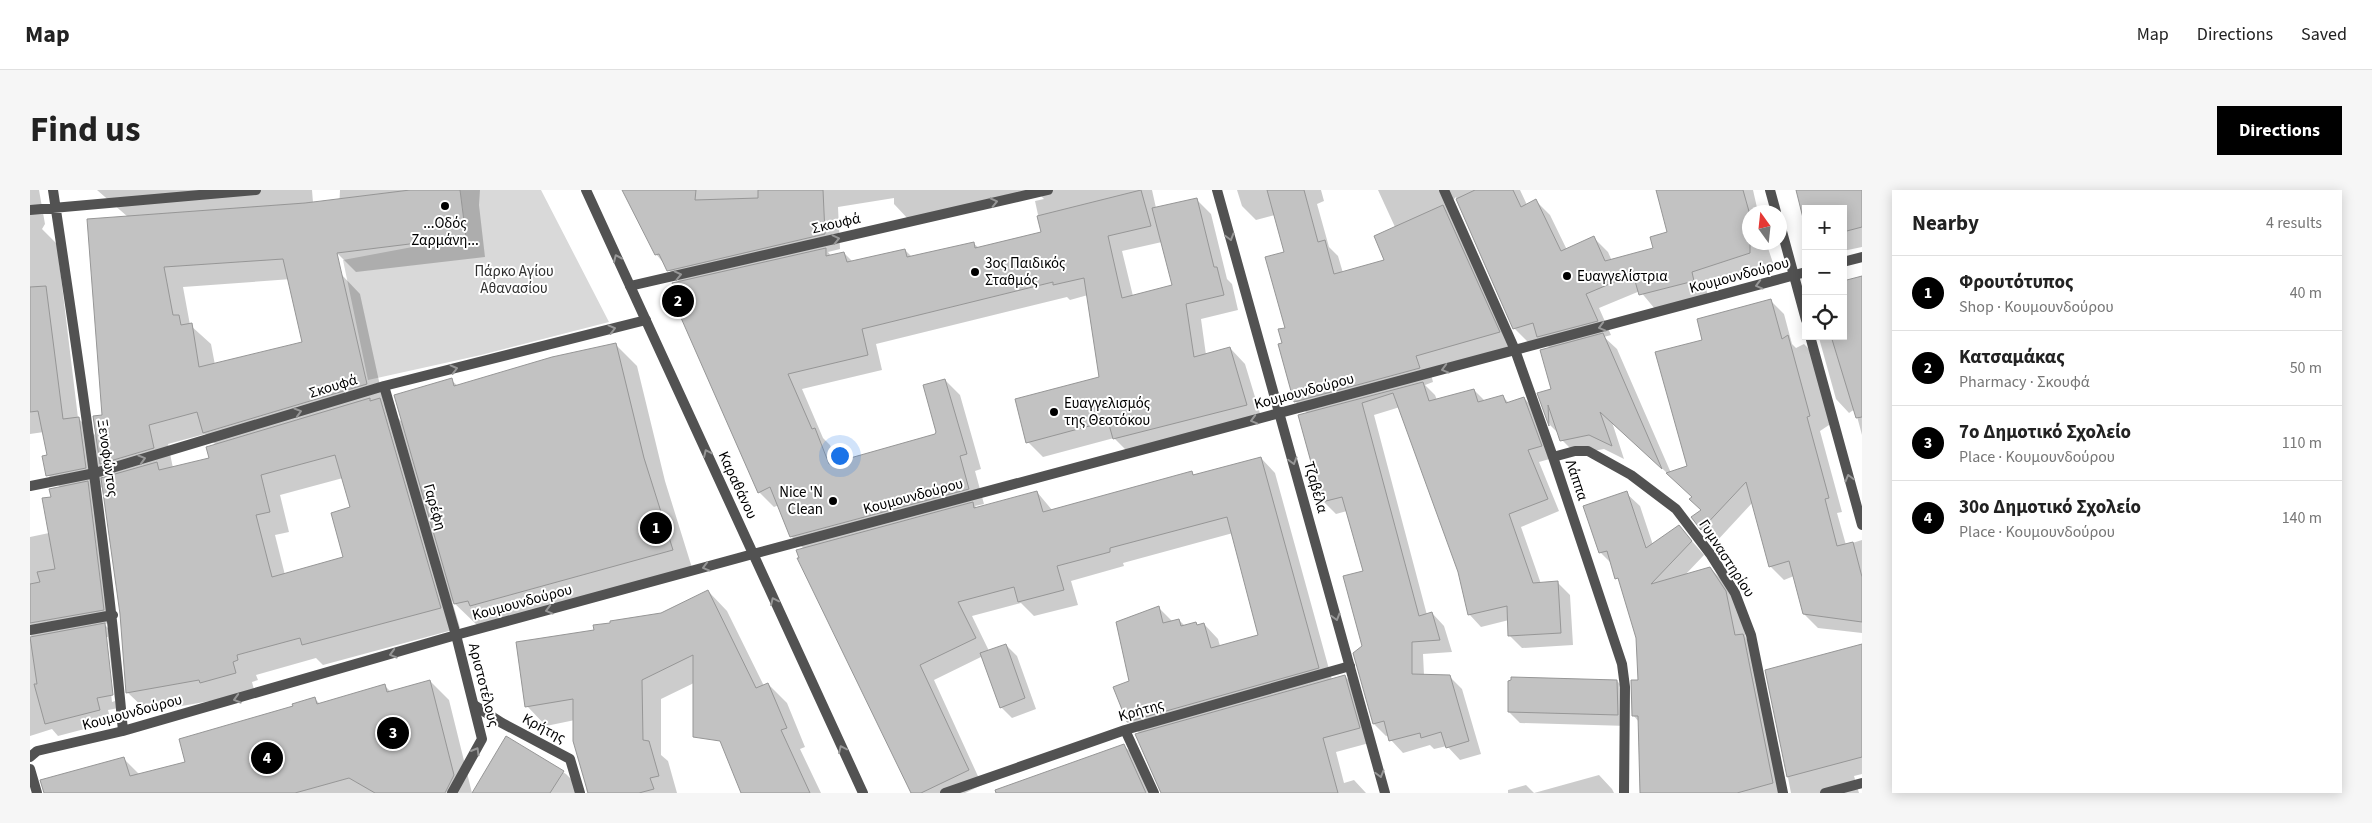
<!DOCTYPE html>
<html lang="en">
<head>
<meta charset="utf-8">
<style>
	:root { --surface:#fff; --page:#f6f6f6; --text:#222; --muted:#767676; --line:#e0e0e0; --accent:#000 }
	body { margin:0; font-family:"Source Sans 3",sans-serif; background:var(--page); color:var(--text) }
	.controls { position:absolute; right:15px; top:15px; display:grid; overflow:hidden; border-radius:0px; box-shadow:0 2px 12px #0003 }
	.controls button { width:45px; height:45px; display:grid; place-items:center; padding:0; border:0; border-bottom:1px solid var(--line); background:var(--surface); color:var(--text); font:25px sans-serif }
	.compass { position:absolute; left:1712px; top:15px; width:45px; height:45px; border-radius:50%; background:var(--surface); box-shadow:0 2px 12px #0003; rotate:345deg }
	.you { position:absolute; left:809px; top:265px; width:18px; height:18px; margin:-12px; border:4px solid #fff; border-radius:50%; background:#1a73e8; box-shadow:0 0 0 8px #1a73e833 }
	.badge { display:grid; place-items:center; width:32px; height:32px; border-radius:50%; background:var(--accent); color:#fff; font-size:16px; font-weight:700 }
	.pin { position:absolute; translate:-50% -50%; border:2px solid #fff; box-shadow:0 1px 5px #0006 }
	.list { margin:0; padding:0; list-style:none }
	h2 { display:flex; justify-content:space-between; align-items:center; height:65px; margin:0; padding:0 20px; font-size:21px }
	h2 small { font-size:16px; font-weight:400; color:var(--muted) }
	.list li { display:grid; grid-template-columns:32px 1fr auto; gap:15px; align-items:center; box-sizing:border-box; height:75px; padding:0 20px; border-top:1px solid var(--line) }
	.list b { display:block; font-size:19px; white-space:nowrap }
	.list p { margin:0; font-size:16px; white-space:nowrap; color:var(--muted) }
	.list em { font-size:16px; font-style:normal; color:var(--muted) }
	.icon { flex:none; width:28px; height:28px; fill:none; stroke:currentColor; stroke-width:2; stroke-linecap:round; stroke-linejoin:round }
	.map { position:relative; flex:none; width:1832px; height:603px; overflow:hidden; border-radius:0px }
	header { display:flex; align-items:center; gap:30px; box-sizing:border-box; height:70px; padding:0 25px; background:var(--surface); border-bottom:1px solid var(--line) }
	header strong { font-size:24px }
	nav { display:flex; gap:28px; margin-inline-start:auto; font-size:18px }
	.intro { display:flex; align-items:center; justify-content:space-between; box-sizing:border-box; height:120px; padding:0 30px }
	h1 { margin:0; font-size:35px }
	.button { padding:12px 22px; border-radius:0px; background:var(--accent); color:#fff; font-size:18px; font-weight:700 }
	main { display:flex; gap:30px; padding:0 30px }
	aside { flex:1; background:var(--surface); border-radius:0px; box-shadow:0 2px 12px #0003 }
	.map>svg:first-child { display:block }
	.green { fill:#d9d9d9 }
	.shadow { fill:#0003; fill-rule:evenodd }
	.building { fill:#c2c2c2; stroke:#969696; fill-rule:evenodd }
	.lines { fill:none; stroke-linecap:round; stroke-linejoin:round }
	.service { stroke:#525252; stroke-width:10 }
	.minor { stroke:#525252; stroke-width:10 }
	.tertiary { stroke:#525252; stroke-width:10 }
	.oneway { stroke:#979797 }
	.poi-dot { fill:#000; stroke:#fff; stroke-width:2 }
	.labels { text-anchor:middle; stroke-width:4; stroke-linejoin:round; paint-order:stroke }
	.poi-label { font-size:15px; fill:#000; stroke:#fff; text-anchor:start }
	.street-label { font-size:15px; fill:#000; stroke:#fff }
	.park-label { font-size:15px; fill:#303030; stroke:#fff }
</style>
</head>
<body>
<header>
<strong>Map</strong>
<nav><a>Map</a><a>Directions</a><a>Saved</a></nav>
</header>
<div class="intro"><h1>Find us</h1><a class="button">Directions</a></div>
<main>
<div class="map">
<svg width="1832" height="603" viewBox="0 0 1832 603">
	<rect width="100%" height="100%" fill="#fff"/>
	<path class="green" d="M 430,0 L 511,0 L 579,132 L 451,165 L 338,190 L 313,70 L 436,47 Z"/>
	<path class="shadow" d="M 0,0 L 9,0 L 15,34 L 12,39 L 27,54 L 48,228 L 67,247 L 74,226 L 98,27 L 67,0 L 282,0 L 289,87 L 153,97 L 160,135 L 181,154 L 185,175 L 279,152 L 311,84 L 330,104 L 354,214 L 373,233 L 421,190 L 428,196 L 586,155 L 607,176 L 635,291 L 663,381 L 447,435 L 422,411 L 430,438 L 293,475 L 286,468 L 226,485 L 228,490 L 222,492 L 225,503 L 118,522 L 97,502 L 91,424 L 74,297 L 63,299 L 85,432 L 74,434 L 87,447 L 94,517 L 78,520 L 81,532 L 28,546 L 22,539 L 0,546 L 0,447 L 3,448 L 0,445 L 0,347 L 19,343 L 22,308 L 31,298 L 18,285 L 19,265 L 14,242 L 0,244 ZM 175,244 L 186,255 L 180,269 L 143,278 L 138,254 ZM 71,274 L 83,286 L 73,289 ZM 313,288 L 322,318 L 315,368 L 255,385 L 245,345 L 259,342 L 250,305 ZM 75,447 L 78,447 L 85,511 L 82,512 Z
		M 310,0 L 450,0 L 449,15 L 455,67 L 326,82 L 307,63 Z
		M 603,0 L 1122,0 L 1126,18 L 1166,9 L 1181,24 L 1197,89 L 1202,94 L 1208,120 L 1171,129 L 1176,165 L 1200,158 L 1215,174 L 1232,230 L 1099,263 L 1084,248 L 1013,267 L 998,252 L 1070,188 L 1058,105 L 1040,110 L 1037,107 L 846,154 L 852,180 L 772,199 L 793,248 L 800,255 L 807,273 L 905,245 L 915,190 L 930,205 L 951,279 L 945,281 L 954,314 L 945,316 L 947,318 L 1007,302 L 1022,320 L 1161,282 L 1165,286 L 1231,268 L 1245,283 L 1302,490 L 1315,486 L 1329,500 L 1343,552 L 1306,562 L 1314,593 L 1324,590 L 1336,603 L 1131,603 L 1110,544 L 1098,532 L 1101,491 L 1129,418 L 1143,432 L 1149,430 L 1155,436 L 1166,433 L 1168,436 L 1174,434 L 1188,449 L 1190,456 L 1230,446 L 1203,343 L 1093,373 L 1094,376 L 1041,391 L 1048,415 L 1004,426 L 991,413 L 942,426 L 959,461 L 976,455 L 987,466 L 1006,519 L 982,528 L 971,517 L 953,466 L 904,490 L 952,595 L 935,603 L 883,603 L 774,359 L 761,346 L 749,315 L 744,317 L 729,302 L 655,119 L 650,93 L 626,64 ZM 1006,1 L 1014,9 L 1005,11 L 1012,43 L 949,58 L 943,53 L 882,67 L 875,60 L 823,72 L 814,63 L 801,66 L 798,62 L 810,59 L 808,17 L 864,8 L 864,14 L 879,30 ZM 1132,52 L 1143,96 L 1103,106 L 1092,61 Z
		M 1207,0 L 1291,0 L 1294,11 L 1287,14 L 1299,57 L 1308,66 L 1313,83 L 1356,71 L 1365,37 L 1348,0 L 1490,0 L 1497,15 L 1506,11 L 1520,25 L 1537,60 L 1564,48 L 1578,62 L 1582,71 L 1624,59 L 1638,43 L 1628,0 L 1723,0 L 1728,22 L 1720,22 L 1720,52 L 1736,52 L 1743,73 L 1675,96 L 1678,105 L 1625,119 L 1610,101 L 1569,118 L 1581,145 L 1574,147 L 1587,159 L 1641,283 L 1658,277 L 1674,151 L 1741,111 L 1754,124 L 1762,154 L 1766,158 L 1774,154 L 1788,168 L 1805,231 L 1790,241 L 1812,322 L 1807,323 L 1816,355 L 1832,350 L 1832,443 L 1788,438 L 1774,424 L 1764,386 L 1754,390 L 1740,376 L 1723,312 L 1685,353 L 1662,327 L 1672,320 L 1663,307 L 1582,232 L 1594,269 L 1574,259 L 1546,264 L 1532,250 L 1529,244 L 1520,235 L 1509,204 L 1522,199 L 1521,159 L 1511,149 L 1498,152 L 1484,138 L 1426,7 L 1422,11 L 1483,156 L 1400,180 L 1403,192 L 1395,195 L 1405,205 L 1407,210 L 1444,200 L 1455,211 L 1473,207 L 1479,213 L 1494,208 L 1506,221 L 1523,268 L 1509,272 L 1529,321 L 1491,337 L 1511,394 L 1528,393 L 1540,405 L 1543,455 L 1492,458 L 1480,446 L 1479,430 L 1451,437 L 1439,424 L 1429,382 L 1370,217 L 1344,225 L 1397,425 L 1402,423 L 1414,436 L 1422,462 L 1393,464 L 1394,485 L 1419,486 L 1432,499 L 1451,564 L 1430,570 L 1417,556 L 1404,559 L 1400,555 L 1373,563 L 1361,550 L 1359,545 L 1356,546 L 1344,534 L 1325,464 L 1334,457 L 1335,382 L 1317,321 L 1306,324 L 1293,311 L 1278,224 L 1265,211 L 1254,154 L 1256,139 L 1255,63 L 1245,25 L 1226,30 L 1212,16 Z
		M 1767,0 L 1832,0 L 1832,57 L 1813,61 L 1813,19 Z
		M 1832,87 L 1832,245 L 1825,219 L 1819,223 L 1806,209 L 1789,148 L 1795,146 L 1813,146 Z
		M 1596,303 L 1610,316 L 1623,355 L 1649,336 L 1674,365 L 1655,385 L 1680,378 L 1694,392 L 1709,416 L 1716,448 L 1727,459 L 1756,603 L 1612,603 L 1609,532 L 1603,525 L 1609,492 L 1607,448 L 1591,392 L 1587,388 L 1583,375 L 1571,363 Z
		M 678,401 L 697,421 L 734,496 L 738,494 L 757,513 L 775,557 L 770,559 L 791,603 L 712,603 L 668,491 L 631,509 L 631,565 L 638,571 L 647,603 L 557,603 L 545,530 L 516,536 L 497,516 L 565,441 L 631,424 Z
		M 1832,456 L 1832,584 L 1824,586 L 1829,603 L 1761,603 L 1737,481 Z
		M 400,491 L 419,510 L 442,603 L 15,603 L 94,569 L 110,585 L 157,573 L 151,550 L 264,517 L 285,509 L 290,514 L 355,496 L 361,502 Z
		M 1587,491 L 1598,502 L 1598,536 L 1490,533 L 1479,522 Z
		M 477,548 L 536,584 L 555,603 L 443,603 Z
		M 1093,555 L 1108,569 L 1123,603 L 974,603 Z
		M 1569,585 L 1582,599 L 1584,603 L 1478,603 L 1478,600 L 1496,595 L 1504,603 Z"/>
	<path class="building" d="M 380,0 L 430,0 L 436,47 L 307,63 L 337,194 L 173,243 L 167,222 L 119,235 L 124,258 L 70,274 L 63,226 L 72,225 L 57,29 L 275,13 ZM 253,69 L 272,152 L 169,177 L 162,133 L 151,135 L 149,125 L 143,125 L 134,77 Z
		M 592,0 L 666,0 L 665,10 L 728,8 L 728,0 L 793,0 L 795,44 L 637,81 L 629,64 L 625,65 Z
		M 1111,0 L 1121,36 L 1078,46 L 1092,108 L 1142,95 L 1122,18 L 1167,8 L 1184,77 L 1187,77 L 1194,105 L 1156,114 L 1164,167 L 1200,157 L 1217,215 L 1083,249 L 1078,231 L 996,253 L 985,209 L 1069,187 L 1054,88 L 1023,95 L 1023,92 L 832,139 L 838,165 L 758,184 L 782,239 L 785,238 L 799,274 L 905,244 L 906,242 L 893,195 L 915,189 L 937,264 L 930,266 L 939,299 L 760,347 L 740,297 L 728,303 L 648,121 L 654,118 L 642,93 L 796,58 L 796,66 L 814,62 L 817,72 L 875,59 L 877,67 L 944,52 L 945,58 L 1011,42 L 1007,26 Z
		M 1237,0 L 1274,0 L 1288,52 L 1295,50 L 1304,84 L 1354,70 L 1344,46 L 1413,15 L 1470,142 L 1386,166 L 1390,178 L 1264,212 L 1248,154 L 1252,153 L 1248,139 L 1255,138 L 1235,67 L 1254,62 Z
		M 1445,0 L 1483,0 L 1491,17 L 1506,9 L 1531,61 L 1564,46 L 1575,71 L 1623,58 L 1620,47 L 1637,42 L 1626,0 L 1713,0 L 1720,25 L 1720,63 L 1662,82 L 1664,91 L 1609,105 L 1603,84 L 1556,104 L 1568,131 L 1507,147 L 1503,133 L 1483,139 L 1426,9 Z
		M 1766,0 L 1832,0 L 1832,37 L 1813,42 L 1813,19 L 1776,19 L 1776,40 Z
		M 1832,86 L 1832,227 L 1826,228 L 1801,146 L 1813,146 L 1813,91 Z
		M 16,96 L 33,229 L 49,227 L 56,278 L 16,286 L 12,266 L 17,265 L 8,221 L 0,222 L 0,97 Z
		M 1741,109 L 1752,149 L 1758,145 L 1780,226 L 1777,227 L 1799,308 L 1795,309 L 1807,356 L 1823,352 L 1832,387 L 1832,432 L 1773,424 L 1759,371 L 1739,377 L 1716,292 L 1671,340 L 1661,327 L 1671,320 L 1659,309 L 1662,307 L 1636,283 L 1657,276 L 1625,162 L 1672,150 L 1667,129 Z
		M 1573,143 L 1632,279 L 1570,222 L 1582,256 L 1559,245 L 1530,251 L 1518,215 L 1519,236 L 1507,203 L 1521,199 L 1510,160 Z
		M 586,153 L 614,268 L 643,360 L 440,416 L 438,411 L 424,414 L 364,205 L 422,188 L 424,196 L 522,167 Z
		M 1393,192 L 1399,211 L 1444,199 L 1448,212 L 1473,205 L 1476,213 L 1494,207 L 1512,256 L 1498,260 L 1518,309 L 1479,324 L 1503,393 L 1528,391 L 1531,443 L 1478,446 L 1477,416 L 1438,425 L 1428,382 L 1363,203 L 1332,213 L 1389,426 L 1402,422 L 1410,450 L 1382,452 L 1382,484 L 1420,485 L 1439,551 L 1416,558 L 1411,542 L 1391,548 L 1390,543 L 1359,551 L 1354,531 L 1343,534 L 1323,463 L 1332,456 L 1313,386 L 1333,381 L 1312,307 L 1292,312 L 1268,225 Z
		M 340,208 L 340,211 L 350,208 L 411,418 L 272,455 L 270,448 L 207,465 L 208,470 L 203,472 L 206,483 L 170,493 L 169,490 L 96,503 L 90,424 L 71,288 L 127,272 L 129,280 L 179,268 L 176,257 ZM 305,265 L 320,317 L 301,323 L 313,367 L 242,387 L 226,325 L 240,322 L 231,285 Z
		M 1231,267 L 1289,478 L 1097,532 L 1083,497 L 1099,491 L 1086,432 L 1129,416 L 1133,433 L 1149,429 L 1151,436 L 1166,432 L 1167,435 L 1174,433 L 1181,458 L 1228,445 L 1197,327 L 1080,358 L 1080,362 L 1027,376 L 1034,400 L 988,412 L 984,397 L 928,412 L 946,448 L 890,475 L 939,580 L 891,603 L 881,603 L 767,368 L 769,368 L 766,360 L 943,312 L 944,318 L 1007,301 L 1013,322 L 1162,281 L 1163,285 Z
		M 58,291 L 74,420 L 0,433 L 0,394 L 10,392 L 7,382 L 25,379 L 12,308 L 21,307 L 19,299 Z
		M 1597,301 L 1616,358 L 1649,335 L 1662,351 L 1621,394 L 1680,377 L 1696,401 L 1705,445 L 1713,444 L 1714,447 L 1743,593 L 1707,603 L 1610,603 L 1608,526 L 1602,526 L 1601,490 L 1608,490 L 1606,448 L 1588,388 L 1585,389 L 1577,361 L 1569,363 L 1553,316 Z
		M 678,400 L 726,498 L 738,493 L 757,538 L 751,540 L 780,603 L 711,603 L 690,551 L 663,547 L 663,465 L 612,490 L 613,550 L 619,551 L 629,586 L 620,588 L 624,599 L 609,603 L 558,603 L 543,551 L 543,509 L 495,517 L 486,452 L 564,440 L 563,435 L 580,433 L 580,431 L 631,423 Z
		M 75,433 L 83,505 L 67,508 L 70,520 L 15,534 L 4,494 L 7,494 L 0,447 Z
		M 976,454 L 995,508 L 970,518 L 950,463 Z
		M 1832,454 L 1832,567 L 1757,587 L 1735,480 Z
		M 1315,485 L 1330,538 L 1293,548 L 1308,603 L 1131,603 L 1105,544 Z
		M 1481,487 L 1587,490 L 1588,525 L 1478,522 L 1478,491 L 1481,490 Z
		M 400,490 L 424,585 L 415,603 L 345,603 L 319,588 L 265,603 L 14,603 L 10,590 L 94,567 L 100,586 L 155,572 L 149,549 L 263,516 L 262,514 L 285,507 L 287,514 L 355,494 L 357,502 Z
		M 476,546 L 534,581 L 520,603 L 442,603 Z
		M 1094,554 L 1116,603 L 966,603 L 965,600 Z"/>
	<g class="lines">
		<path class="service" d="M 0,296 L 65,283
			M 444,515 L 472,533 L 540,569 L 550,603"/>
		<path class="minor" d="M 23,0 C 50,180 77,360 93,541
			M 1414,0 L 1485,160 L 1523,267 L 1592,474 L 1595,497 L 1594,603
			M 0,20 L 226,0
			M 600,96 L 1018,0
			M 354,196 L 426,445 L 452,549 L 422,603
			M 1523,267 L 1545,261 L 1558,261 L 1601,285 L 1646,319 L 1681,365 L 1705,403 L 1721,445 L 1753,603
			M 65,283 L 354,196 L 616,130
			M 0,440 L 83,425
			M 1095,540 L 1124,603
			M 0,567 L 7,561 L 93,541 L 426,445 L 723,364
			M 0,579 L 7,603
			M 915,603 L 1095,540 L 1320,476
			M 1795,603 L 1832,593"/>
		<path class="tertiary" d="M 556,0 L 833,603
			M 1187,0 L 1355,603
			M 1740,0 L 1746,22
			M 1750,34 L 1776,130
			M 1813,72 L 1832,67
			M 1780,146 L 1832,335
			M 723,364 L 1776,82"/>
	</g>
	<defs><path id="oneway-chevron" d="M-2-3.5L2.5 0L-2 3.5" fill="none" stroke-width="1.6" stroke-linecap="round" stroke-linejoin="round" transform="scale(1.25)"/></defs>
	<g class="oneway">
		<use href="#oneway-chevron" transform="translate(964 12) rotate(-13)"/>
		<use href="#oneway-chevron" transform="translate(1200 47) rotate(74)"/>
		<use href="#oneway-chevron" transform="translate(806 49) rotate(-13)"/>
		<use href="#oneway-chevron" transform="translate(587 68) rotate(-114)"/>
		<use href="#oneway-chevron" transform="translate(648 85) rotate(-13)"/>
		<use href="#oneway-chevron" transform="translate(1729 95) rotate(165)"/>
		<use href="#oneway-chevron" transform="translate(1572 137) rotate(165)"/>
		<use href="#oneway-chevron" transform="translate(582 139) rotate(-14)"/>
		<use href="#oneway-chevron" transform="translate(424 179) rotate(-14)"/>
		<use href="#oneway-chevron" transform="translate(1415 179) rotate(165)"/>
		<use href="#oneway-chevron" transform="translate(268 222) rotate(-17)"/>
		<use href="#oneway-chevron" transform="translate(1224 230) rotate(165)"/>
		<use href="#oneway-chevron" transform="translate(677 263) rotate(-115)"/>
		<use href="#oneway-chevron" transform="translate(112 269) rotate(-17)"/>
		<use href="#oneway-chevron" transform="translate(1263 271) rotate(74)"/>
		<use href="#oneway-chevron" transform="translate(1819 288) rotate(-105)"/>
		<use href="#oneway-chevron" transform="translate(676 377) rotate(165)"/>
		<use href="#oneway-chevron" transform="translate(744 411) rotate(-115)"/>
		<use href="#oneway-chevron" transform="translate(519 420) rotate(165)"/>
		<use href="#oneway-chevron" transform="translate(1306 427) rotate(74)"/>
		<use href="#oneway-chevron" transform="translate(363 464) rotate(164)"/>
		<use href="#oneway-chevron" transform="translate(207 509) rotate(164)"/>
		<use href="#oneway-chevron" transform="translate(812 559) rotate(-115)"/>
		<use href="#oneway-chevron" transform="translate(446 561) rotate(-60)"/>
		<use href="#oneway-chevron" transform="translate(1350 584) rotate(75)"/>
	</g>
	<g class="poi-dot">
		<circle cx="415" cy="16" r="5"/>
		<circle cx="945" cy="82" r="5"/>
		<circle cx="1537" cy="86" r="5"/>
		<circle cx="1024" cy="222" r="5"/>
		<circle cx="803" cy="311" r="5"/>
	</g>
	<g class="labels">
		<g class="poi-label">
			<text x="415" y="38" text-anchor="middle">...Οδός<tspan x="415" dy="17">Ζαρμάνη...</tspan></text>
			<text x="955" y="78">3ος Παιδικός<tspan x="955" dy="17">Σταθμός</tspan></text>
			<text x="1547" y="91">Ευαγγελίστρια</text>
			<text x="1034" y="218">Ευαγγελισμός<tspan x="1034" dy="17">της Θεοτόκου</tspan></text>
			<text x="793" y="307" text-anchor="end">Nice 'N<tspan x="793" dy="17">Clean</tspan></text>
		</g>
		<g class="street-label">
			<text transform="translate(806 33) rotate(-13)" y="5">Σκουφά</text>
			<text transform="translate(1709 85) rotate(-15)" y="5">Κουμουνδούρου</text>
			<text transform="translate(303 196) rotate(-17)" y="5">Σκουφά</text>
			<text transform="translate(1274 201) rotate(-15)" y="5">Κουμουνδούρου</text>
			<text transform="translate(78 268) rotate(82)" y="5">Ξενοφώντος</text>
			<text transform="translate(1547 290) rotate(71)" y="5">Λάππα</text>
			<text transform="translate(708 295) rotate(65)" y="5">Καραθάνου</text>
			<text transform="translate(1286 297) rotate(74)" y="5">Τζαβέλα</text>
			<text transform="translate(883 306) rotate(-15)" y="5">Κουμουνδούρου</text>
			<text transform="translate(405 317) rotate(74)" y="5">Γαρέφη</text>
			<text transform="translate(1697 368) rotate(57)" y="5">Γυμναστηρίου</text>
			<text transform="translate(492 412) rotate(-15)" y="5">Κουμουνδούρου</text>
			<text transform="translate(454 495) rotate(76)" y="5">Αριστοτέλους</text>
			<text transform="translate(1111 520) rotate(-16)" y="5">Κρήτης</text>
			<text transform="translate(102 522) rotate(-15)" y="5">Κουμουνδούρου</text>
			<text transform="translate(514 538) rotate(28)" y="5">Κρήτης</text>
		</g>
		<g class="park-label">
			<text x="484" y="86">Πάρκο Αγίου<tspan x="484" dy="17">Αθανασίου</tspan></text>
		</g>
	</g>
</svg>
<div class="controls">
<button>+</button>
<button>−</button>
<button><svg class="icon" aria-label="locate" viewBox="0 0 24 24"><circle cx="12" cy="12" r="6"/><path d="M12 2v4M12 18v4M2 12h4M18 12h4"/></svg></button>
</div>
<svg class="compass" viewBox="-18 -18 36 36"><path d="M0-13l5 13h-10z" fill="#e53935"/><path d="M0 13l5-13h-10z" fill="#767676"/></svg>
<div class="you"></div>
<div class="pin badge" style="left:626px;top:338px">1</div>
<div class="pin badge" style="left:648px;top:111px">2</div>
<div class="pin badge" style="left:363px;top:543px">3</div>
<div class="pin badge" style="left:237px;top:568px">4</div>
</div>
<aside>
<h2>Nearby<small>4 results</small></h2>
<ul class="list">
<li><span class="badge">1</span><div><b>Φρουτότυπος</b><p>Shop · Κουμουνδούρου</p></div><em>40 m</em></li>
<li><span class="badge">2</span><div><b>Κατσαμάκας</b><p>Pharmacy · Σκουφά</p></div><em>50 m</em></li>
<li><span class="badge">3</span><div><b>7ο Δημοτικό Σχολείο</b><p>Place · Κουμουνδούρου</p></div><em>110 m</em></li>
<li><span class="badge">4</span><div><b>30ο Δημοτικό Σχολείο</b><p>Place · Κουμουνδούρου</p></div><em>140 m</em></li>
</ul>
</aside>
</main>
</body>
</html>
